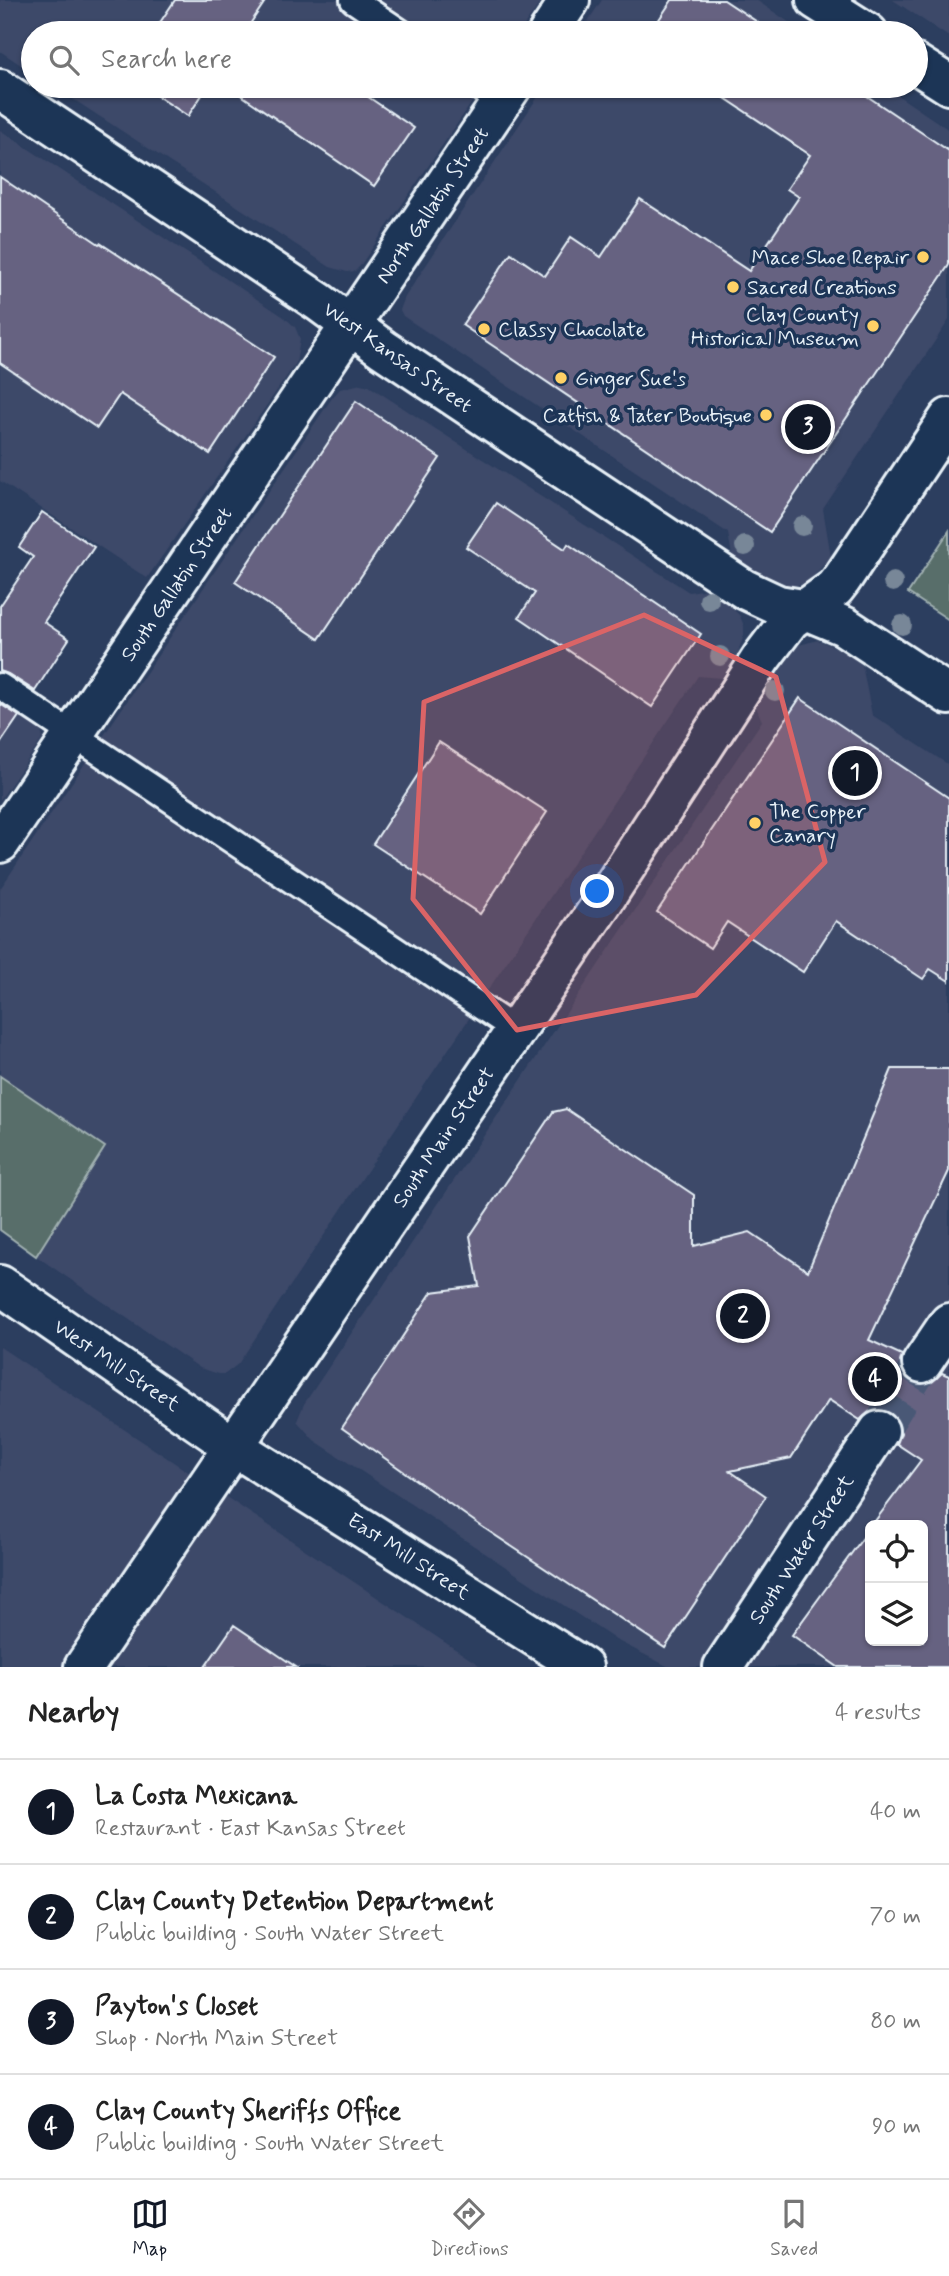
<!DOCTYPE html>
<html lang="en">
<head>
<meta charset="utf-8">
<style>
	:root { --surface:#fff; --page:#f6f6f6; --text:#222; --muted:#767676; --line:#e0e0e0; --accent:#111827 }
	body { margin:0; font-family:Mynerve,sans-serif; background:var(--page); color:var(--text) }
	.controls { position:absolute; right:21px; bottom:21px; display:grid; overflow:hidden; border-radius:10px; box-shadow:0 2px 5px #0004 }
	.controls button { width:63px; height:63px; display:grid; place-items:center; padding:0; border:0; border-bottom:2px solid var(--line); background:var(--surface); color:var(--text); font:35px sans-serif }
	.you { position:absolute; left:598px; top:892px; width:24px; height:24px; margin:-18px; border:5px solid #fff; border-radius:50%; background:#1a73e8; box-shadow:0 0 0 10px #1a73e833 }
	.badge { display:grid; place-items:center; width:46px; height:46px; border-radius:50%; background:var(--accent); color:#fff; font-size:23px; font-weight:700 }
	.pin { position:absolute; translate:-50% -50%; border:4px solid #fff; box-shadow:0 2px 7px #0006 }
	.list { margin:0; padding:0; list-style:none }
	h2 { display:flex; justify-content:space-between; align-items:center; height:91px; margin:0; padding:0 28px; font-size:30px }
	h2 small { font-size:23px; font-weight:400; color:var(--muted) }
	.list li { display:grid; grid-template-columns:46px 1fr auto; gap:21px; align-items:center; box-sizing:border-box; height:105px; padding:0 28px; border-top:2px solid var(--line) }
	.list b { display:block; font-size:26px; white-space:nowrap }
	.list p { margin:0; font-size:23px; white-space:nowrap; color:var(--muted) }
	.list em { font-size:23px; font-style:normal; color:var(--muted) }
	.icon { flex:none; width:38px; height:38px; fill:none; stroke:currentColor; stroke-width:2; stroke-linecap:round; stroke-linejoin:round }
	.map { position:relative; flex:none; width:949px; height:1667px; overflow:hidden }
	.search { position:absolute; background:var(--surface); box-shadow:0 2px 5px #0004; left:21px; right:21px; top:21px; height:77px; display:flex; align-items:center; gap:18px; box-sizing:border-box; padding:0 24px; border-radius:38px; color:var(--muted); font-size:26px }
	.sheet { height:511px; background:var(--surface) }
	nav { display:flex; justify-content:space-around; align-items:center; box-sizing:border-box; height:98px; border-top:2px solid var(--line); background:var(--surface); font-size:19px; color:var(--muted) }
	nav a { display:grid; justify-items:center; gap:4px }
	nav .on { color:var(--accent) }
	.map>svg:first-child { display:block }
	.built { fill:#3d4969; fill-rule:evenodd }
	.green { fill:#586e6a; stroke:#a0b0b1; stroke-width:2 }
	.building { fill:#666281; stroke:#e8f1f8; stroke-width:2 }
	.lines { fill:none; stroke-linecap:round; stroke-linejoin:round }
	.street-tunnel { stroke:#485976; stroke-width:38; stroke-dasharray:38 19; stroke-linecap:butt }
	.lane-casing { stroke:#e8f1f8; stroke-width:30 }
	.street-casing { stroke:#e8f1f8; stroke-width:44 }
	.secondary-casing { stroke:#e8f1f8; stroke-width:44 }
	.lane { stroke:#1d3557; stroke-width:24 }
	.street { stroke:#1d3557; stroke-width:38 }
	.secondary { stroke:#1d3557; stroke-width:38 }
	.tree { fill:#788798 }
	.marked { fill:#db6466; fill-opacity:0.2; stroke:#db6466; stroke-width:5; stroke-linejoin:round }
	.poi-dot { fill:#ffd166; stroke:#1d3557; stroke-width:2.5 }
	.labels { text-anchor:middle; stroke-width:7; stroke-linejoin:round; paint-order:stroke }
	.street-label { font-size:21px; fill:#e8f1f8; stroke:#1d3557 }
	.poi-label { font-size:21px; fill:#e8f1f8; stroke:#1d3557; text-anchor:start }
</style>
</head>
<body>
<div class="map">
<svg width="949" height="1667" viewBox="0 0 949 1667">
	<rect width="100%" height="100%" fill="#2c3e5f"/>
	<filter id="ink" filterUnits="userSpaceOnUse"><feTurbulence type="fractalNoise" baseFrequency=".0143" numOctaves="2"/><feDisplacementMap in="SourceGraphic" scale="14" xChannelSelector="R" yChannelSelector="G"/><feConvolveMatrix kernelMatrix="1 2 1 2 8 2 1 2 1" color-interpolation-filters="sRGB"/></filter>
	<g filter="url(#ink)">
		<path class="built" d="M 0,0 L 542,0 L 519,33 L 33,33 L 33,73 L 0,51 Z
			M 602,0 L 756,0 L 805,33 L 580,33 Z
			M 893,0 L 949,0 L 949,37 Z
			M 53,86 L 483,86 L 360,266 L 355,271 L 347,272 L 330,267 Z
			M 545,86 L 884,86 L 949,130 L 949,320 L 823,509 L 831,557 L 807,583 L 788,587 L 756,572 L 732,556 L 728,533 L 403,316 L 400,310 L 405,297 Z
			M 0,130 L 284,317 L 295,327 L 300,339 L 296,363 L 147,578 L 0,481 Z
			M 361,384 L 369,386 L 689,592 L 708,589 L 724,600 L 740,616 L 744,626 L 744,635 L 737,655 L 721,678 L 698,676 L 238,1364 L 225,1374 L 219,1374 L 200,1368 L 36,1256 L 104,1147 L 0,1076 L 0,889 L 332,398 L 340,389 Z
			M 818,640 L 842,650 L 862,665 L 872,715 L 949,765 L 949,1667 L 669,1667 L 616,1640 L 314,1440 L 297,1421 L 304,1404 L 762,721 L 754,702 L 783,658 L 799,645 ZM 870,1525 L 923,1525 L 923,1641 L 870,1641 Z
			M 0,701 L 40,728 L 43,738 L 0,800 Z
			M 0,1347 L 482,1667 L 0,1667 Z"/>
		<path class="green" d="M 949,531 L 949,620 L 908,593 Z
			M 0,1076 L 105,1147 L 36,1256 L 0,1230 Z"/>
		<path class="building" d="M 175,0 L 266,0 L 244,33 L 153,33 Z
			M 672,0 L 724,0 L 774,33 L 650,33 Z
			M 142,86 L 208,86 L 188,116 Z
			M 228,86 L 352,86 L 414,128 L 374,186 Z
			M 707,86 L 852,86 L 949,151 L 949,265 L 770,532 L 462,325 L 511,253 L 545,276 L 571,237 L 601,257 L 640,199 L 749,271 L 799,197 L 787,189 L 810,155 Z
			M 0,177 L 99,244 L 100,243 L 274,357 L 210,454 L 120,394 L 97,428 L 0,363 Z
			M 356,401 L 440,458 L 319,639 L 235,582 Z
			M 496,503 L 565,549 L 568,544 L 701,634 L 652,707 L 519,617 L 535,593 L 466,547 Z
			M 42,512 L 94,547 L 44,622 L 69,639 L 35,691 L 8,674 L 0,671 L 0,606 L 33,557 L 19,547 Z
			M 800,698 L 949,798 L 949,981 L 930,969 L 923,979 L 836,921 L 803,972 L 727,922 L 710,948 L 657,912 Z
			M 0,704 L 19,716 L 0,744 Z
			M 439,742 L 547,812 L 480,914 L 373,844 Z
			M 892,1069 L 949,1069 L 949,1171 L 869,1340 L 902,1355 L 900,1362 L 902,1372 L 910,1381 L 921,1385 L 932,1382 L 942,1373 L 949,1376 L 949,1667 L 838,1667 L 792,1635 L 870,1528 L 870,1641 L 923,1641 L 923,1525 L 872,1525 L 921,1460 L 897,1444 L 901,1433 L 899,1422 L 890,1412 L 880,1409 L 870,1411 L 860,1420 L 829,1400 L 791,1458 L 730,1471 L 766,1496 L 665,1648 L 481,1526 L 342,1428 L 432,1292 L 479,1286 L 470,1236 L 553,1112 L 566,1109 L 694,1195 L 694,1246 L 750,1232 L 808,1271 Z
			M 234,1625 L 296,1667 L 205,1667 Z"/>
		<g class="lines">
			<path class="street-tunnel" d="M 879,1431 L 922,1363"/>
			<g class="lane-casing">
				<path id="lane" d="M 353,0 L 402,33
					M 477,86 L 501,102
					M 0,686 L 516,1030"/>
			</g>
			<g class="street-casing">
				<path id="street" d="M 922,1363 L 949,1323
					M 84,1667 L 603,902 L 762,657 L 790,620 L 835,588 L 842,579 L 949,418
					M 723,1667 L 879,1431"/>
			</g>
			<g class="secondary-casing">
				<path id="secondary" d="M 816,0 L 868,33
					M 548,33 L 570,0
					M 916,64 L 949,85
					M 0,89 L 319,302 L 383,349 L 744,589 L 778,605 L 803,609 L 844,626 L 949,695
					M 0,843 L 512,86
					M 0,1285 L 233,1446 L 583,1667"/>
			</g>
			<use href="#lane" class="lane"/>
			<use href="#street" class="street"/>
			<use href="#secondary" class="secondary"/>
		</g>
		<g class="tree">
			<circle cx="802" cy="526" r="10"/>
			<circle cx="745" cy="546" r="10"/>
			<circle cx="893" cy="582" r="10"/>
			<circle cx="709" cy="600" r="10"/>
			<circle cx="902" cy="625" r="10"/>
			<circle cx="720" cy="656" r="10"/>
			<circle cx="775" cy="691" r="10"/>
		</g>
	</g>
	<path class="marked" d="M 644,615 L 776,677 L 825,862 L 696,995 L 517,1030 L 413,899 L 424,702 Z"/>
	<g class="poi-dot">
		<circle cx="923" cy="257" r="7"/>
		<circle cx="733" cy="287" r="7"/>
		<circle cx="873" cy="326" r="7"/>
		<circle cx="484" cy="329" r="7"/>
		<circle cx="561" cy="378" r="7"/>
		<circle cx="766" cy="415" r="7"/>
		<circle cx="755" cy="823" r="7"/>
	</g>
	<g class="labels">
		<g class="street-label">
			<text transform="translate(432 205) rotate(-56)" y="7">North Gallatin Street</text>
			<text transform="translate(398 357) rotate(35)" y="7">West Kansas Street</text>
			<text transform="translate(176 584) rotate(-56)" y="7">South Gallatin Street</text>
			<text transform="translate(443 1137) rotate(-56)" y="7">South Main Street</text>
			<text transform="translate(117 1365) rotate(34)" y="7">West Mill Street</text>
			<text transform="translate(801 1549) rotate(-57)" y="7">South Water Street</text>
			<text transform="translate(409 1556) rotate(33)" y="7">East Mill Street</text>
		</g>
		<g class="poi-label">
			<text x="909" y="264" text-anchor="end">Mace Shoe Repair</text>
			<text x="747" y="294">Sacred Creations</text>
			<text x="859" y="321" text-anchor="end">Clay County<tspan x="859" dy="24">Historical Museum</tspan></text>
			<text x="498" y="336">Classy Chocolate</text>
			<text x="575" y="385">Ginger Sue's</text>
			<text x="752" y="422" text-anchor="end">Catfish &amp; Tater Boutique</text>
			<text x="769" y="818">The Copper<tspan x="769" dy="24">Canary</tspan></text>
		</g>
	</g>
</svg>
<div class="controls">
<button><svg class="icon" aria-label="locate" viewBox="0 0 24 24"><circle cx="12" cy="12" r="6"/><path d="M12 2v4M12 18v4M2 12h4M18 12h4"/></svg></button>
<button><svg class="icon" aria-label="layers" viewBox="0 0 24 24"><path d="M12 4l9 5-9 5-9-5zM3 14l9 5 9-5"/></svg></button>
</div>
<div class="you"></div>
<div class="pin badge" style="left:855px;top:773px">1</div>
<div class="pin badge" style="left:743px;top:1316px">2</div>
<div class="pin badge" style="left:808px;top:427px">3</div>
<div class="pin badge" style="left:875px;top:1379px">4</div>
<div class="search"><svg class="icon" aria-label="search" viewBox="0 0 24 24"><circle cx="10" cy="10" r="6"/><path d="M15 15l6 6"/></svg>Search here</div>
</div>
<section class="sheet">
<h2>Nearby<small>4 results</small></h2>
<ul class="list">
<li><span class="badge">1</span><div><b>La Costa Mexicana</b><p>Restaurant · East Kansas Street</p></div><em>40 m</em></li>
<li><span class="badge">2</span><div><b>Clay County Detention Department</b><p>Public building · South Water Street</p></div><em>70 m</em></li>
<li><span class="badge">3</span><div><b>Payton's Closet</b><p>Shop · North Main Street</p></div><em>80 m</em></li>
<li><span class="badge">4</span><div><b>Clay County Sheriffs Office</b><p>Public building · South Water Street</p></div><em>90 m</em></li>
</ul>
</section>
<nav>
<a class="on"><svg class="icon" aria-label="map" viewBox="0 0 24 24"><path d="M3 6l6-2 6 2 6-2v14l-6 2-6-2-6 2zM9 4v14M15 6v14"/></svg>Map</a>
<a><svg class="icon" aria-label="directions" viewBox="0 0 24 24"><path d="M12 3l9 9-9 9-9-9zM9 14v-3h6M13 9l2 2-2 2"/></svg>Directions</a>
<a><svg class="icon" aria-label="saved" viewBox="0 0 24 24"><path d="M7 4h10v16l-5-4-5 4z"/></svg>Saved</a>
</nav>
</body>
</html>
